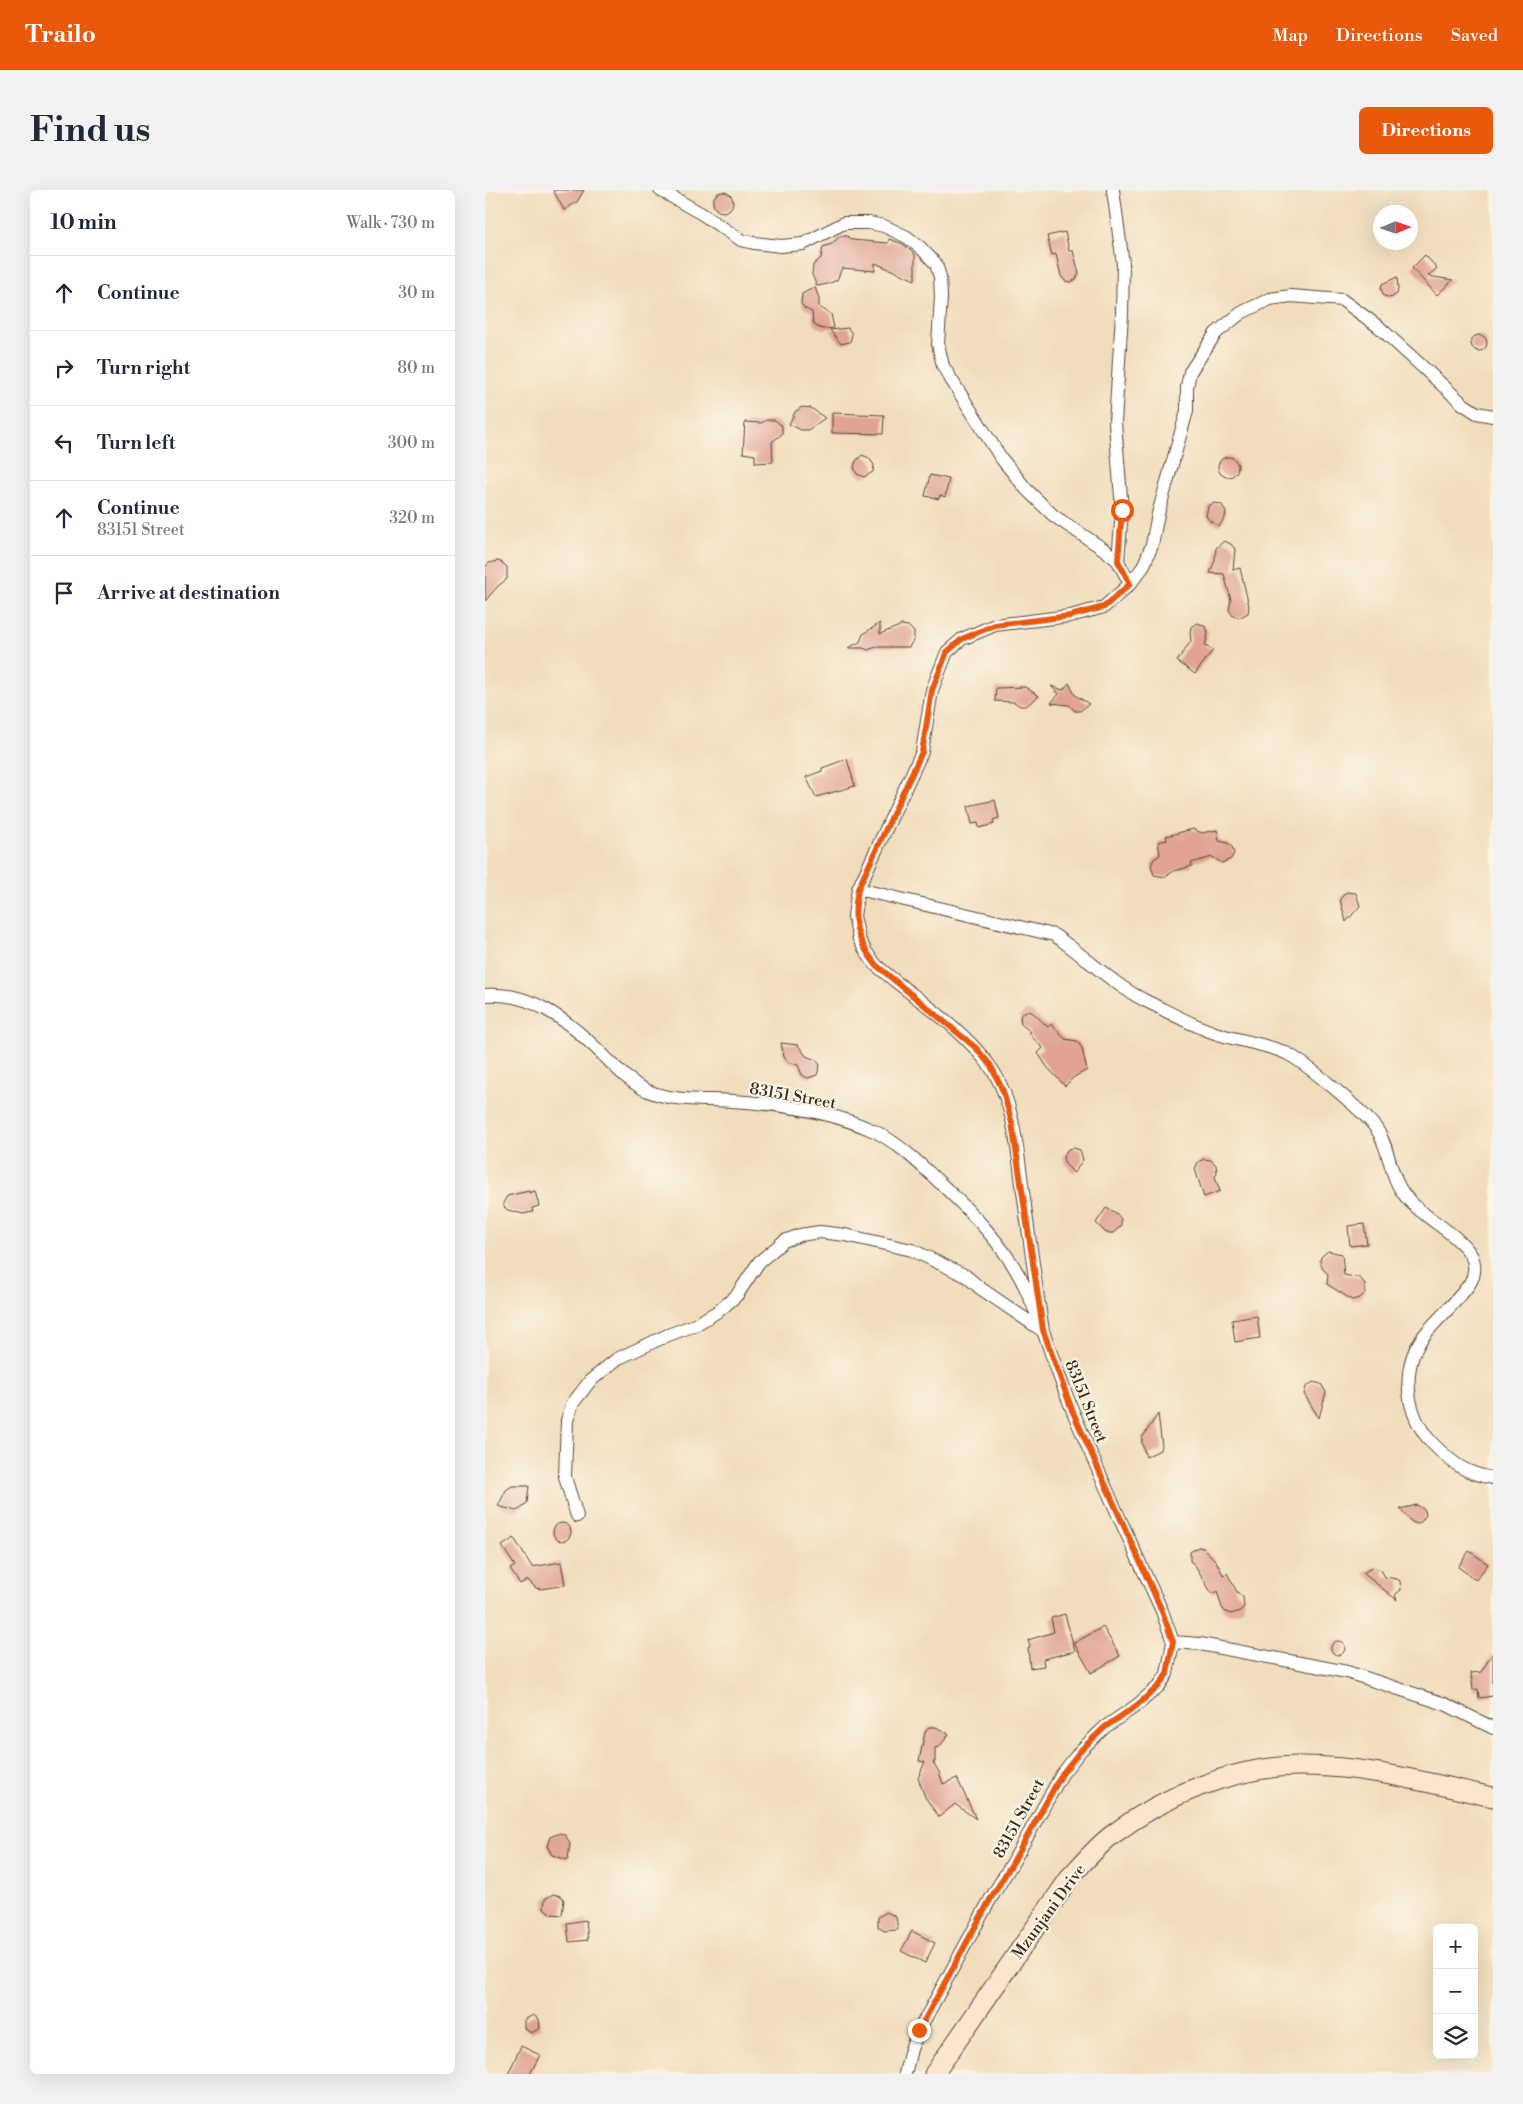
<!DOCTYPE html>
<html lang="en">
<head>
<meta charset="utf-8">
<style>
	:root { --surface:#fff; --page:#f2f2f3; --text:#1f2937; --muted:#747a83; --line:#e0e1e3; --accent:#ea580c }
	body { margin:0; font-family:"Libre Bodoni",serif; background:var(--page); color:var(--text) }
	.controls { position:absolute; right:15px; bottom:15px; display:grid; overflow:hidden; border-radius:8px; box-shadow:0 5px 20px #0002 }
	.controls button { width:45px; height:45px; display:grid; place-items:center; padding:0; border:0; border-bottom:1px solid var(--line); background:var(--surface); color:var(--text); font:25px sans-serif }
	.compass { position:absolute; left:888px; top:15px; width:45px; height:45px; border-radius:50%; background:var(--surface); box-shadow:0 5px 20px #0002; rotate:88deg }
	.stop { position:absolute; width:15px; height:15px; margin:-11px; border:4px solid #ea580c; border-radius:50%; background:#fff }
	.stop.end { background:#ea580c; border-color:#fff; box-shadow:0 1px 5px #0008 }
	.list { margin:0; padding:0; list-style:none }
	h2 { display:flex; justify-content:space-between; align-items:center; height:65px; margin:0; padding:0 20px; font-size:21px }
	h2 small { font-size:16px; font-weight:400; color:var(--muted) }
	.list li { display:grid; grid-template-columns:32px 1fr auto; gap:15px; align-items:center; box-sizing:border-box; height:75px; padding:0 20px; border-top:1px solid var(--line) }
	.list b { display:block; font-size:19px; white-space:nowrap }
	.list p { margin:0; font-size:16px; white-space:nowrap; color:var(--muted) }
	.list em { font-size:16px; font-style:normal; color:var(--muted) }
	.icon { flex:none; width:28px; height:28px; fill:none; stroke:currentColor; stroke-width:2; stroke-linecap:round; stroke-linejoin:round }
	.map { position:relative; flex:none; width:1008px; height:1884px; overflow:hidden; border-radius:8px }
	header { display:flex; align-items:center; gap:30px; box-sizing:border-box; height:70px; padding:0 25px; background:var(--accent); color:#fff }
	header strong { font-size:24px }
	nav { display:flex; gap:28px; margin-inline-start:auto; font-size:18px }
	.intro { display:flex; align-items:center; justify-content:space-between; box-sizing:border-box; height:120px; padding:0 30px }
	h1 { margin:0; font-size:35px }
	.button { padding:12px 22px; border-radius:8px; background:var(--accent); color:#fff; font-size:18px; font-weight:700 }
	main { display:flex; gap:30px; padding:0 30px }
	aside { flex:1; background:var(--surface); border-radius:8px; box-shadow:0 5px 20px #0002 }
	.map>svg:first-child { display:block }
	.building { fill:#e0a394 }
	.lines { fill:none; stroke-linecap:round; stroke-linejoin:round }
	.street-casing { stroke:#564536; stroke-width:14 }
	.secondary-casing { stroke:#564536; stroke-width:21 }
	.street { stroke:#fff; stroke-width:12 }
	.secondary { stroke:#fce5cf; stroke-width:19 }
	.route { stroke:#ea580c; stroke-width:6 }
	.labels { text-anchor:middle; stroke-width:4.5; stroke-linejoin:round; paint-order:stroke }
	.street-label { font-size:16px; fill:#3b2a1e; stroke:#fcf5e5 }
</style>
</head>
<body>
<header>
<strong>Trailo</strong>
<nav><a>Map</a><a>Directions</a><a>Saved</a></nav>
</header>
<div class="intro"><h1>Find us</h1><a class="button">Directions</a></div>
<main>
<aside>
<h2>10 min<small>Walk · 730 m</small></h2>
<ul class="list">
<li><svg class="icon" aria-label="ahead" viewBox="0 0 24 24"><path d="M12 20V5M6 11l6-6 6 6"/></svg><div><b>Continue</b></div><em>30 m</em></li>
<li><svg class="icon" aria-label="right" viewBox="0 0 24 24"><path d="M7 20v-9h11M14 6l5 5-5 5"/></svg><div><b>Turn right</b></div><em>80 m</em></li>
<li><svg class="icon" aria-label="left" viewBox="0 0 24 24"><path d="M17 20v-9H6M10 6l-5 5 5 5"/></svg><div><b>Turn left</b></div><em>300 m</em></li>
<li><svg class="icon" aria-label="ahead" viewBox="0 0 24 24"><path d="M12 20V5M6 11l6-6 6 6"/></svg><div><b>Continue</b><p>83151 Street</p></div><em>320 m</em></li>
<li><svg class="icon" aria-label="arrive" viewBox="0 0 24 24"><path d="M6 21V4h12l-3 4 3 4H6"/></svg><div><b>Arrive at destination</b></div></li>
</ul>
</aside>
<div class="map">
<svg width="1008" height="1884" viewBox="0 0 1008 1884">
	<rect width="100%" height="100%" fill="#fcf5e5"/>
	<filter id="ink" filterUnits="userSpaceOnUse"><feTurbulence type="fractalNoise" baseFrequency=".02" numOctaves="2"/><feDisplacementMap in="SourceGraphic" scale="10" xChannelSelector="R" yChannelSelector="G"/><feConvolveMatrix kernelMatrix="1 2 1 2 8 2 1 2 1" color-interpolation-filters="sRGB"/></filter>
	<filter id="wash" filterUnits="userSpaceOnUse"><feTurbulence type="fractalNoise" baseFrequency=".0096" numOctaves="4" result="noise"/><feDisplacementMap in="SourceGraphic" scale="20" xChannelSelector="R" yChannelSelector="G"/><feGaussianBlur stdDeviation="1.12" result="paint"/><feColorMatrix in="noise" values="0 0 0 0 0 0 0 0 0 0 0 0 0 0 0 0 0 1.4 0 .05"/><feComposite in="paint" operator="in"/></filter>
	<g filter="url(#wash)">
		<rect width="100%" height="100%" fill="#f1ddbc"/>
		<g id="blocks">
			<path class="building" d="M 68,0 L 99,0 L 92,12 L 79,20 Z
				M228 12a10 10 0 1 1 20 0a10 10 0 1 1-20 0Z
				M 580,42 L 584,61 L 588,61 L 594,83 L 591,89 L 586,92 L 580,91 L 576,86 L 571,64 L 567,65 L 562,46 Z
				M 355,46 L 362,46 L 367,50 L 403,53 L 404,49 L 418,54 L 430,64 L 430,90 L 390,73 L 390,81 L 357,78 L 352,90 L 343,94 L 332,96 L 327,85 L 328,75 L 336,68 L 338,57 L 347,54 Z
				M 940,65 L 952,78 L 943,86 L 968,90 L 952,105 L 927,78 Z
				M 912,87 L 913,99 L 912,104 L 906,108 L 899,106 L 896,99 L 897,94 Z
				M 330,97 L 334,109 L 334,117 L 346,124 L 349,138 L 338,139 L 332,137 L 328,132 L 327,122 L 319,118 L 316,113 L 317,104 Z
				M 363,138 L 367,144 L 365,152 L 356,154 L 345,140 Z
				M986 153a8 8 0 1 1 16 0a8 8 0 1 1-16 0Z
				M 317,217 L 326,218 L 340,228 L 323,240 L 316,240 L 304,234 L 310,222 Z
				M 347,223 L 399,225 L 398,244 L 347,243 Z
				M 282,230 L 290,230 L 297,236 L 297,244 L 287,252 L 288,272 L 270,273 L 270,265 L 258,263 L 260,232 L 276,233 Z
				M 377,265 L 384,268 L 389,275 L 388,282 L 379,287 L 372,284 L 369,277 L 371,271 Z
				M733 277a10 10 0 1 1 20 0a10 10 0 1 1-20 0Z
				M 445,285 L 464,289 L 460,307 L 455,305 L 454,309 L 440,306 Z
				M 729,313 L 736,314 L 741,321 L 740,328 L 734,336 L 725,331 L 721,326 L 723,316 Z
				M 739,351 L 746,354 L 750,359 L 748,380 L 755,378 L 764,416 L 763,423 L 754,428 L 748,426 L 744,420 L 746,410 L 739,384 L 725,383 L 730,370 L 731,358 Z
				M 12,371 L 16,372 L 22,377 L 22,389 L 13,396 L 0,411 L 0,377 L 4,373 Z
				M 395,433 L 395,444 L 417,435 L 423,436 L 429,442 L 429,449 L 424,457 L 391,457 L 383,460 L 378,458 L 363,458 L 375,452 L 378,444 Z
				M 713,433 L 721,437 L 723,443 L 720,456 L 728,460 L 710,484 L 692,471 L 706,451 L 705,443 L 706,437 Z
				M 584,493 L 590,505 L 604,514 L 595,521 L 590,521 L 584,515 L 566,513 L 574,504 L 566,496 L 578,500 Z
				M 540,497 L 554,506 L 541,516 L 535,516 L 529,512 L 510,511 L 511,498 Z
				M 362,569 L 370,596 L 331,607 L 321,587 L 337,581 L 337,578 Z
				M 510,610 L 514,628 L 508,630 L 509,634 L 494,638 L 493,633 L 487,634 L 483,616 Z
				M 708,639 L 717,643 L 732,640 L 734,651 L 743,653 L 747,657 L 749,663 L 746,669 L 737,673 L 727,667 L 706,673 L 707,676 L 689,681 L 680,687 L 669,685 L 666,675 L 669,669 L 675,665 L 673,652 L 682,650 L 681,646 Z
				M 861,702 L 871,703 L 875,716 L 861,732 L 855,709 Z
				M 541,821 L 547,822 L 563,837 L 566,834 L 580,849 L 592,851 L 597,858 L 602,880 L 589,887 L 580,896 L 562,877 L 553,863 L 558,858 L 544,844 L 546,842 L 536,834 L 535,826 Z
				M 296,853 L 313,855 L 321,866 L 331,870 L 335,875 L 332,885 L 323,888 L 317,885 L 313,875 L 303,872 L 299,867 Z
				M 589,958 L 595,960 L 598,970 L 589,983 L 580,974 L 578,967 L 583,959 Z
				M 719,969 L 726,970 L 731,975 L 732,982 L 730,987 L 735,1001 L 719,1007 L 710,979 L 713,972 Z
				M 44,1001 L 44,1003 L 50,1001 L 54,1016 L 47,1018 L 48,1022 L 38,1024 L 23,1020 L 19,1017 L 18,1013 L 22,1006 Z
				M 621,1018 L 631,1023 L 636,1029 L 636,1036 L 628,1043 L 621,1043 L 611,1033 Z
				M 879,1034 L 882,1054 L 865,1056 L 863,1036 Z
				M 843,1061 L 857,1064 L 859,1085 L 875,1088 L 880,1094 L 880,1103 L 875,1108 L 867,1110 L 842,1094 L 843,1084 L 838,1079 L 835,1071 L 836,1067 Z
				M 772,1126 L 775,1148 L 750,1152 L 747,1130 Z
				M 828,1192 L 836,1194 L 841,1202 L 834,1228 L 819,1204 L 821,1197 Z
				M 673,1224 L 677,1256 L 675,1260 L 661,1267 L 657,1253 L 657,1248 Z
				M 27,1296 L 44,1296 L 42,1313 L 37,1318 L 31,1321 L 13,1316 L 21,1300 Z
				M 932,1315 L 940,1320 L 941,1325 L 936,1332 L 932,1334 L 927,1332 L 915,1319 Z
				M68 1342a9 9 0 1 1 18 0a9 9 0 1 1-18 0Z
				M 29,1348 L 47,1377 L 76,1372 L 80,1395 L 56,1399 L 51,1398 L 43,1390 L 35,1394 L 25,1379 L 30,1376 L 17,1356 Z
				M 713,1357 L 718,1358 L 731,1371 L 738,1385 L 742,1383 L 752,1402 L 758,1407 L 759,1417 L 755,1421 L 746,1424 L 741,1422 L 737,1418 L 732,1401 L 727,1404 L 710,1375 L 705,1371 L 705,1362 Z
				M 984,1361 L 1003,1374 L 991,1390 L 973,1377 Z
				M 888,1377 L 896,1380 L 900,1387 L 912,1389 L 915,1391 L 916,1400 L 910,1405 L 912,1410 L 878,1383 Z
				M 580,1424 L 590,1461 L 558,1469 L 559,1476 L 545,1478 L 543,1458 L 545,1457 L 543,1450 L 569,1442 L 566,1428 Z
				M 618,1437 L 635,1466 L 606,1483 L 589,1453 Z
				M846 1458a7 7 0 1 1 14 0a7 7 0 1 1-14 0Z
				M 1008,1463 L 1008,1506 L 994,1508 L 993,1499 L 988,1500 L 986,1483 L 996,1482 Z
				M 444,1537 L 451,1537 L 464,1544 L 455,1556 L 450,1558 L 450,1572 L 448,1572 L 454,1582 L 458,1594 L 472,1588 L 491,1629 L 470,1614 L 454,1627 L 440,1607 L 433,1588 L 440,1572 L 434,1571 L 440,1542 Z
				M 75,1643 L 80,1645 L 85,1653 L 83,1670 L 67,1665 L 62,1656 L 65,1647 Z
				M 68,1704 L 76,1706 L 79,1710 L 77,1725 L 66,1724 L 59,1718 L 60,1709 Z
				M 402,1722 L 411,1727 L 413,1740 L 399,1741 L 393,1737 L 393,1727 Z
				M 101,1730 L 103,1750 L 84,1752 L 82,1733 Z
				M 427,1741 L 450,1753 L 440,1773 L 416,1761 Z
				M 48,1825 L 54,1829 L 55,1838 L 46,1843 L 39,1838 L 39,1830 Z
				M 36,1856 L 55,1865 L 45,1884 L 23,1884 Z"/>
		</g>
	</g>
	<g filter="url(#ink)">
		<use href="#blocks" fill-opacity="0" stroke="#564536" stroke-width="1"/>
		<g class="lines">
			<g class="street-casing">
				<path id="street" d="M 175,0 L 217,24 L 256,50 L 269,53 L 296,56 L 318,54 L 359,33 L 384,33 L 399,36 L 422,47 L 436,58 L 451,74 L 455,87 L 456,107 L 453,154 L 458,176 L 469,194 L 516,268 L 542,300 L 569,326 L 620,360 L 633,371 L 645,394
					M 628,0 L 638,74 L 637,124 L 630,233 L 637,320 L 633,371
					M 373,699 L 569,745 C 600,766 627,794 661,811 C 684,822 708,836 733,844 C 755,851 780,854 801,863 C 820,872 878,921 891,938 C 905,958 904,984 918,1003 C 935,1027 971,1041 986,1065 C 991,1074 990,1085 985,1093 C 973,1111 954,1127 941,1143 C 914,1176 920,1225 948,1254 C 967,1273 981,1284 1008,1288
					M 0,805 C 45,801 83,831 113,860 C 130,876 142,891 163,901 C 189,912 220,909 248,911 C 295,914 346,921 389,941 C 412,952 434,973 452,990 C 483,1019 516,1051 536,1089 C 558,1132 570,1180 589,1224 C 617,1291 647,1356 677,1421 L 688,1452 L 682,1484 L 674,1496 L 651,1516 L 620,1537 L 596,1560 L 577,1584 L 528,1672 L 506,1708 L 434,1840 L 426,1859 L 420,1884
					M 92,1326 L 80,1287 L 82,1230 L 88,1213 L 105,1191 L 132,1169 L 183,1145 L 210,1135 L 235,1120 L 252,1105 L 274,1072 L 299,1051 L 315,1045 L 335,1042 L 360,1045 L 427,1060 L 481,1086 L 495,1098 L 558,1141 C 551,1097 545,1053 539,1009 C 533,968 530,909 504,875 C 474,834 428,808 391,775 L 381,762 L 374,749 L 369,726 L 373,699 L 437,562 L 447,500 L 462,462 L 477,449 L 510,435 L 585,426 L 619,417 L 645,394 L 658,377 L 667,355 L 673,324 L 702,221 L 702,197 L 705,182 L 731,143 L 756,123 L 785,109 L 806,106 L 857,110 L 894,137 L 978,214 L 992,223 L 1008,226
					M 688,1452 L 715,1454 L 862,1482 L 960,1514 L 1008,1538"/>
			</g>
			<g class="secondary-casing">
				<path id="secondary" d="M 449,1884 L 586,1686 C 599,1672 611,1657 627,1645 C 679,1606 747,1577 813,1576 C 879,1575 944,1593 1008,1607"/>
			</g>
			<use href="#street" class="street"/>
			<use href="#secondary" class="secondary"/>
		</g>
	</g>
	<g class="lines" filter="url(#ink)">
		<path class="route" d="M 434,1840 L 506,1708 L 528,1672 L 577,1584 L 596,1560 L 620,1537 L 651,1516 L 674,1496 L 682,1484 L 688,1452 L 677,1421 L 587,1220 L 558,1140 L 533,973 L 527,933 L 518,901 L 506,876 L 491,858 L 391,775 C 370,748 367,731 373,699 L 437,562 L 447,500 L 462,462 L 477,449 L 510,435 L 585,426 L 619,417 L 645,394 L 633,371 L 637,320"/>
	</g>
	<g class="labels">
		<g class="street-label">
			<text transform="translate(308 905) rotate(10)" y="6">83151 Street</text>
			<text transform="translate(602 1211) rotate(68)" y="6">83151 Street</text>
			<text transform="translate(533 1628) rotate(-61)" y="6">83151 Street</text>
			<text transform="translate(563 1721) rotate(-54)" y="6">Mzunjani Drive</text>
		</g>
	</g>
</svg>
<div class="controls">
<button>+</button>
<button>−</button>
<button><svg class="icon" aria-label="layers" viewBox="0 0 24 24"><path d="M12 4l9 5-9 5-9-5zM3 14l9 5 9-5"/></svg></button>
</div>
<svg class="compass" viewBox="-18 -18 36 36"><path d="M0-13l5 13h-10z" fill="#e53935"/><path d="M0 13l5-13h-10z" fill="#747a83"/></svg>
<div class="stop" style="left:637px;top:320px"></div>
<div class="stop end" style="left:434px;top:1840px"></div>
</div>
</main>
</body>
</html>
